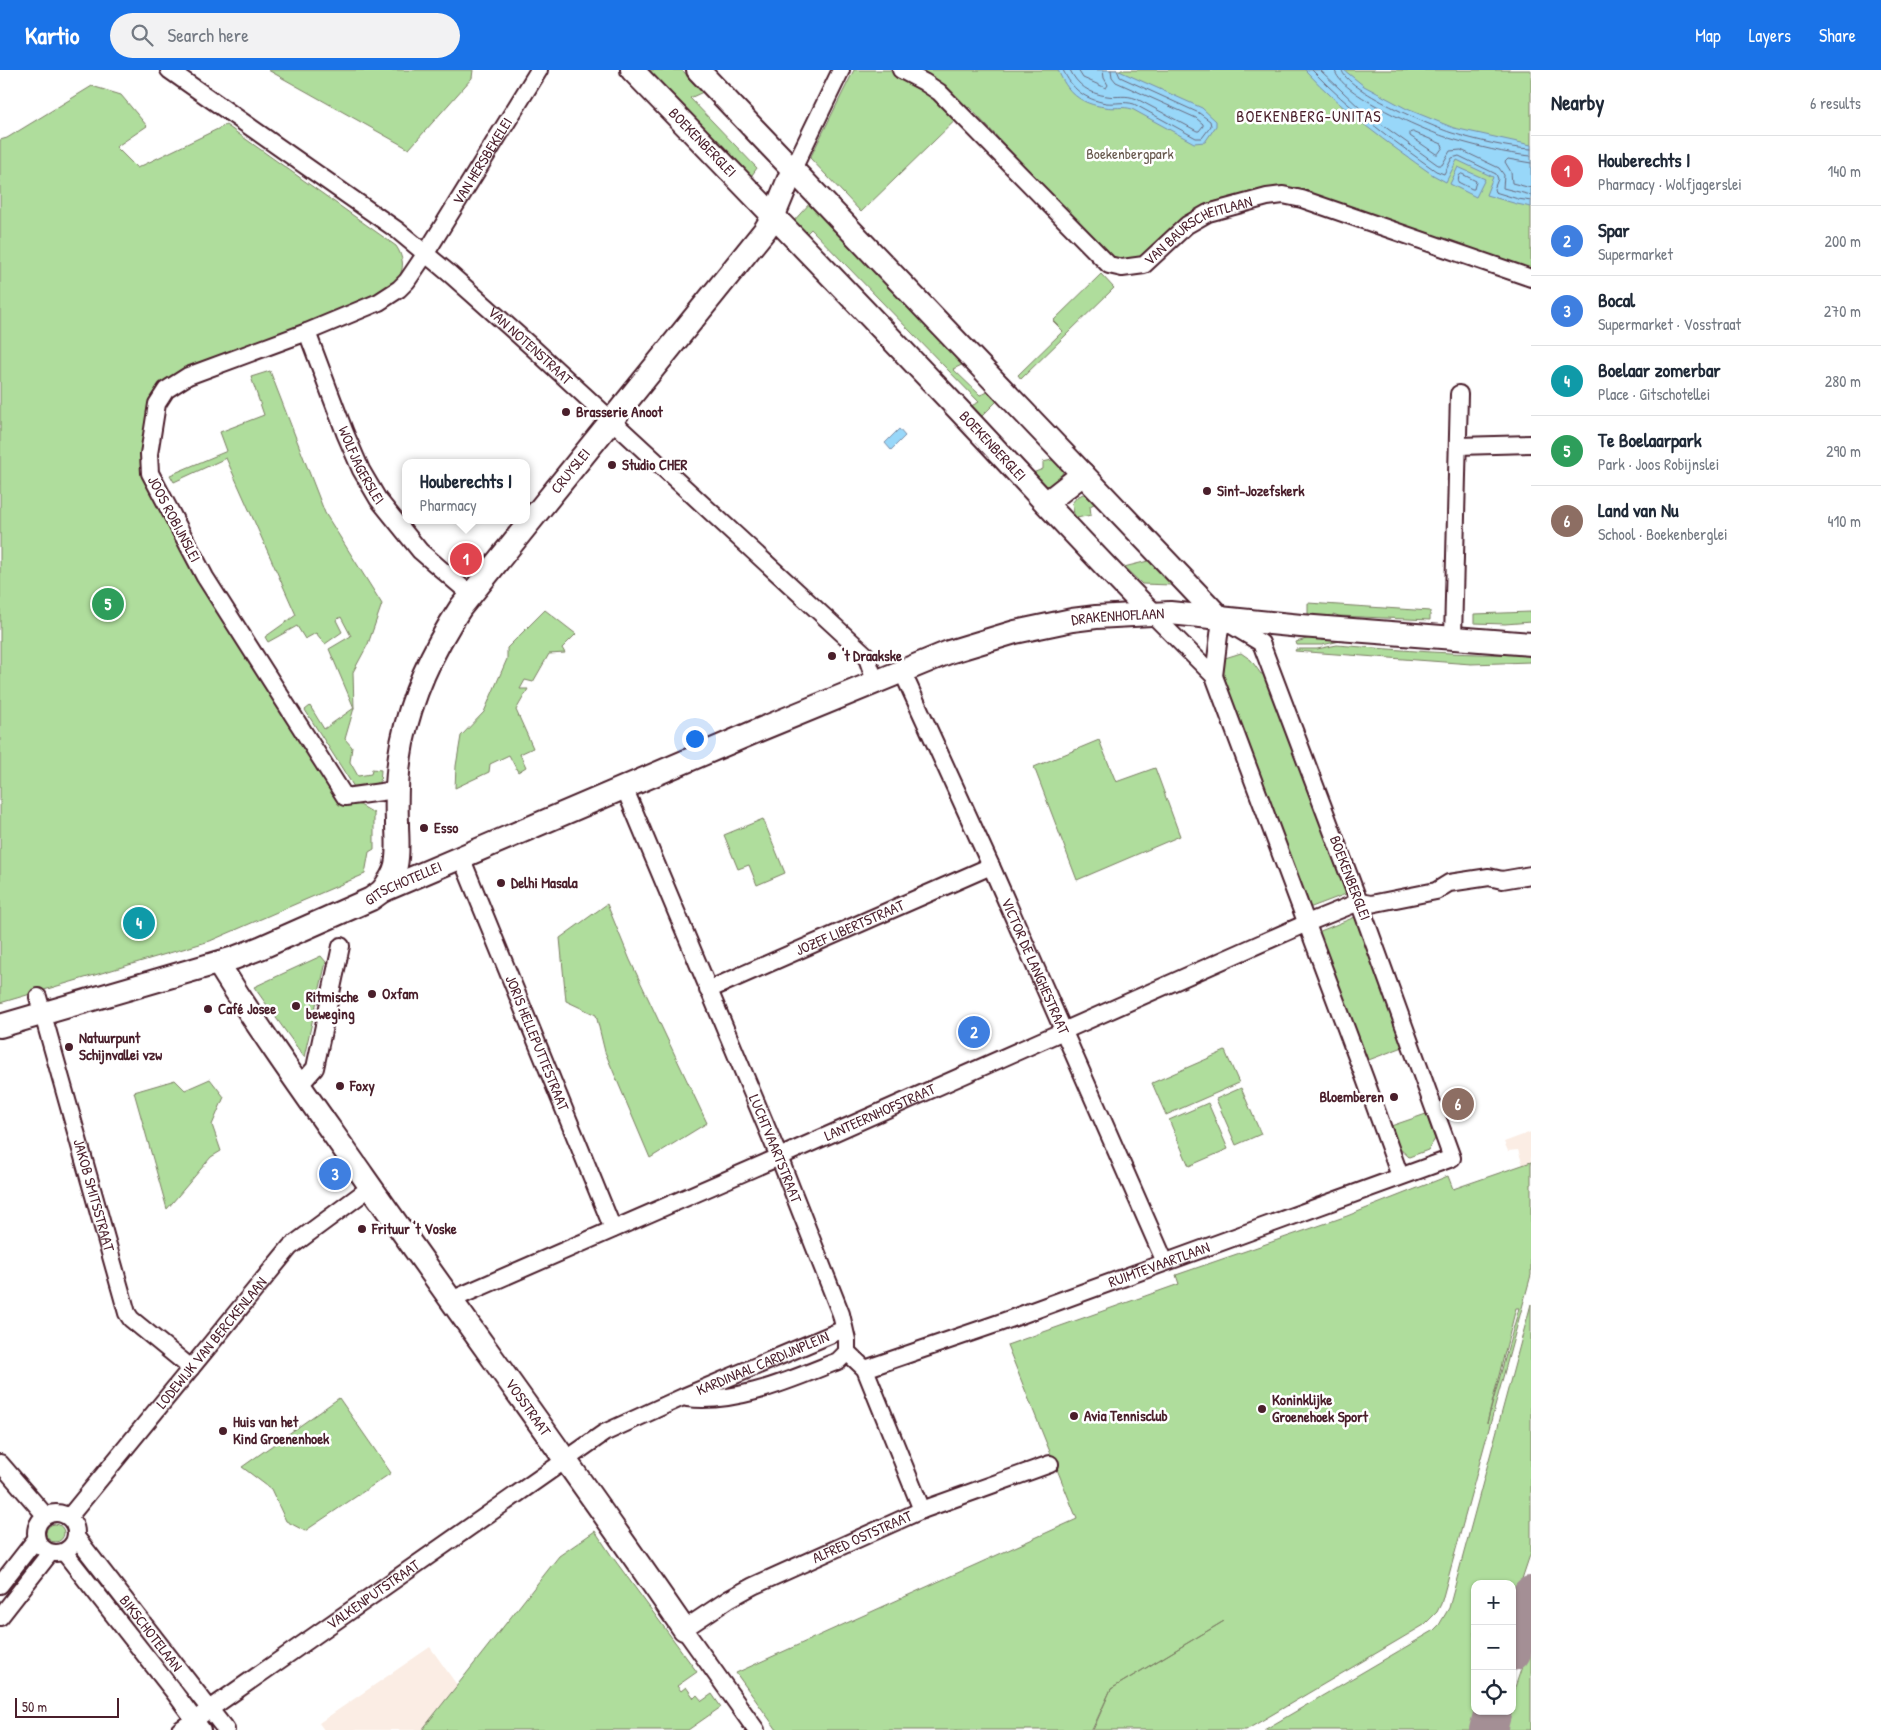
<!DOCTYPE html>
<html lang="en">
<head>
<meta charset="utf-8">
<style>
	:root { --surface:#fff; --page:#f2f2f3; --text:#1f2937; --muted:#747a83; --line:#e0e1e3; --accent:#1a73e8 }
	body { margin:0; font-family:"Patrick Hand",sans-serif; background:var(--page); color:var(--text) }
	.controls { position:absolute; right:15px; bottom:15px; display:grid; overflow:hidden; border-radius:10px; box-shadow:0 1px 4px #0004 }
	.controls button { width:45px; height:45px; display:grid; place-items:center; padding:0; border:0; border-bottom:1px solid var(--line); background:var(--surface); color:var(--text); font:25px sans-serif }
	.scale { position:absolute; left:15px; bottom:12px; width:104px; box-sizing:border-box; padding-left:5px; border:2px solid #4a1f2b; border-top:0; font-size:14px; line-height:18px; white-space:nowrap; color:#4a1f2b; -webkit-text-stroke:4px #fff; paint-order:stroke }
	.you { position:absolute; left:694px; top:668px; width:18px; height:18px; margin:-12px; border:4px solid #fff; border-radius:50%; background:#1a73e8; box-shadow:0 0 0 8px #1a73e833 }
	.badge { display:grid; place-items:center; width:32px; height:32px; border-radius:50%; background:var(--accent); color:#fff; font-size:16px; font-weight:700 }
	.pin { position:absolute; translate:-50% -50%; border:2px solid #fff; box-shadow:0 1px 5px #0006 }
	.popup { position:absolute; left:402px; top:389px; width:128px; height:65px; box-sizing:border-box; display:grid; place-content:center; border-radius:10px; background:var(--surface); filter:drop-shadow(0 1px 4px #0005); font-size:16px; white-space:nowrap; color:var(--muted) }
	.popup b { font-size:19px; color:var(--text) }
	.popup::after { content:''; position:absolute; left:50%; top:100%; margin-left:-10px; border:10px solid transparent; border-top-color:var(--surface) }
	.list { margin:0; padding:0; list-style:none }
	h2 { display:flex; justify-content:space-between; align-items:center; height:65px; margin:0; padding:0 20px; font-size:21px }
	h2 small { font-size:16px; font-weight:400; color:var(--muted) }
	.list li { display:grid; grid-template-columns:32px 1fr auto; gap:15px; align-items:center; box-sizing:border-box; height:70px; padding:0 20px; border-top:1px solid var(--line) }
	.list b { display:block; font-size:19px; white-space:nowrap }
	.list p { margin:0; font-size:16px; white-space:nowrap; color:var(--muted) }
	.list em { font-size:16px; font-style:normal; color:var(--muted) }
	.icon { flex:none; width:28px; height:28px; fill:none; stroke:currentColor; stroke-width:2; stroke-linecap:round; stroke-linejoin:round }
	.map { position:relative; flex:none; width:1531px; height:1660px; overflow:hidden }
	header { display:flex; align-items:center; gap:30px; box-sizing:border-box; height:70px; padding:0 25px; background:var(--accent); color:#fff }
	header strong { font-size:24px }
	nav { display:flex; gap:28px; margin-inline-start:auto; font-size:18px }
	.search { width:350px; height:45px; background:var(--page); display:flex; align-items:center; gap:12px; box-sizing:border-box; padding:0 18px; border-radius:28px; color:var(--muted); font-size:19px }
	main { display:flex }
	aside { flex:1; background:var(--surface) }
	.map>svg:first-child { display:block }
	.built { fill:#fbede4 }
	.green { fill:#afdd9c; stroke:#7c7e64; fill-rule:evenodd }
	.water { fill:#98d7f9; stroke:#798da7 }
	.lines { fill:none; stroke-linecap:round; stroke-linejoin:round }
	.shore { stroke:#69697d; stroke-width:1 }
	.taxiway { stroke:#a48f95; stroke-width:38 }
	.street-casing { stroke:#4a1f2b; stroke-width:20 }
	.secondary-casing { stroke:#4a1f2b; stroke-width:26 }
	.street { stroke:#fff; stroke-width:16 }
	.secondary { stroke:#fff; stroke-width:22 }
	.poi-dot { fill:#4a1f2b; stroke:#fff; stroke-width:2 }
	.labels { text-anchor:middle; stroke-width:5; stroke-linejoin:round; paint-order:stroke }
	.street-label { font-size:15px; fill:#4a1f2b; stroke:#fff }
	.park-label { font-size:15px; fill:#68584d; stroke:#fff }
	.poi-label { font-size:15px; font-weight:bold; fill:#4a1f2b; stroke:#fff; text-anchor:start }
	.neighbourhood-label { font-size:16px; letter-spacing:1px; fill:#4a1f2b; stroke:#fff }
</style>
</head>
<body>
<header>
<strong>Kartio</strong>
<div class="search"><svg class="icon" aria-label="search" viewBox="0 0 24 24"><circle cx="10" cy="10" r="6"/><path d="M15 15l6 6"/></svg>Search here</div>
<nav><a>Map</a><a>Layers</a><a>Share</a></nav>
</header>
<main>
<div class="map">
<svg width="1531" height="1660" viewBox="0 0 1531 1660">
	<rect width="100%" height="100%" fill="#fff"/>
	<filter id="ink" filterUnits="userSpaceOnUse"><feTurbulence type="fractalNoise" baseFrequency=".02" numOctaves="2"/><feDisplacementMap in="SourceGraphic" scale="10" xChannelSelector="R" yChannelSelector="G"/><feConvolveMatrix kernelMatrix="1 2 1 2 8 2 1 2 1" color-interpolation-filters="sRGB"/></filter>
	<g filter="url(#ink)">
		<path class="built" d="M 1531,1062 L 1531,1092 L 1523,1095 L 1518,1080 L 1508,1081 L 1504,1072 Z
			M 430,1577 L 457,1615 L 422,1660 L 324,1660 L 319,1653 Z"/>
		<path class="green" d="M 268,0 L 473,0 L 472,8 L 409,79 Z
			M 637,0 L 682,0 L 703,22 L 690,28 L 757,98 L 747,112 Z
			M 854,0 L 1531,0 L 1531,199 L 1294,119 C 1266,122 1216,125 1193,142 C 1175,156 1158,174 1141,189 L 1132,192 L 1111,187 L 969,37 L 861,142 L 810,88 Z
			M 92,16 L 121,25 L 147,56 L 116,77 L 137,98 L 226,55 L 396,176 C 403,186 406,200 396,210 C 376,231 337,242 311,252 C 266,270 220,288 175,306 L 142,386 L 144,404 L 337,729 L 360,735 L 374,743 L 374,779 L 369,782 L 365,804 L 210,871 L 0,933 L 0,70 L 7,68 Z
			M 811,132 L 964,294 L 953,299 L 980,325 L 991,321 L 999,329 L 978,350 L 967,338 L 979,332 L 811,159 L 803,167 L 790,155 Z
			M 1101,204 L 1114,218 L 1021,309 L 1018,305 L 1063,261 L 1053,251 Z
			M 270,301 L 325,443 L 382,534 L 368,574 L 353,602 L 354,638 L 345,669 L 352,677 L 350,692 L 358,706 L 371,704 L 372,699 L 381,700 L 380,714 L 354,717 L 305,640 L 310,636 L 324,659 L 354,638 L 329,579 L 351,566 L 341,547 L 336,550 L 342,562 L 325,574 L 316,563 L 305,569 L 297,556 L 268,572 L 265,567 L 296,545 L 226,388 L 174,412 L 170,405 L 227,381 L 220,362 L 264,345 L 251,307 Z
			M 1056,389 L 1062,395 C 1065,408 1056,417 1043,416 L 1030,404 L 1043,399 L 1043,392 Z
			M 1083,424 L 1089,425 L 1096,433 L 1090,436 L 1091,445 L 1077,448 L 1074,444 L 1072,433 L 1077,427 Z
			M 1152,490 L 1171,513 L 1171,515 L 1142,514 L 1124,497 Z
			M 1308,533 L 1430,541 L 1430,550 L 1339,546 L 1333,544 L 1333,550 L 1308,544 Z
			M 545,540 L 576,564 L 562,578 L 565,583 L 549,584 L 533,612 L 525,610 L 520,619 L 528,619 L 516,640 L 533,678 L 520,684 L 526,697 L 518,702 L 509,685 L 490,694 L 489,702 L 455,718 L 456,696 L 461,666 L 484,642 L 507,589 L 507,578 Z
			M 1531,542 L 1531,552 L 1505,554 L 1474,553 L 1474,544 Z
			M 1340,566 L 1340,571 L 1322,575 L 1297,575 L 1296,572 L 1310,568 Z
			M 1337,575 C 1401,580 1466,586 1531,584 L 1531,592 L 1471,594 L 1295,581 L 1296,579 L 1317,579 Z
			M 1241,583 L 1251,590 L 1261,604 L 1265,603 L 1346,824 L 1309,838 L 1226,617 L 1223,600 L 1225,588 Z
			M 1099,670 L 1116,712 L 1155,698 L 1180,766 L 1077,810 L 1034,697 Z
			M 763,749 L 785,803 L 757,815 L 749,795 L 738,799 L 724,765 Z
			M 607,834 L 630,890 L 707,1053 L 650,1088 L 605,982 L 596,945 L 566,931 L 560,868 Z
			M 1355,847 L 1403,977 L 1366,991 L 1318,862 Z
			M 321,886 L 326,892 L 304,987 L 254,917 Z
			M 1225,981 L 1239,1013 L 1166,1045 L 1152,1013 Z
			M 210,1009 L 224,1027 L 212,1055 L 221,1081 L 211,1087 L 167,1139 L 134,1022 L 175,1010 L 185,1020 Z
			M 1241,1018 L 1261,1064 L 1236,1075 L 1216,1029 Z
			M 1208,1033 L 1228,1079 L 1189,1096 L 1169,1050 Z
			M 1426,1044 L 1435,1069 L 1428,1080 L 1409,1087 L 1399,1078 L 1391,1056 Z
			M 1531,1092 L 1531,1205 L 1441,1534 L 1437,1542 L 1424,1555 L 1246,1660 L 1093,1660 L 1111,1619 L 1224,1551 L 1111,1619 L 1092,1660 L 777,1660 L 736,1603 L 1077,1449 L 1007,1275 L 1179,1214 L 1176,1205 L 1347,1146 L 1448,1106 L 1453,1119 ZM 1516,1238 L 1519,1238 L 1487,1353 Z
			M 1531,1234 L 1531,1482 L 1512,1539 L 1512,1514 L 1475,1514 L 1475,1641 L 1478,1641 L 1472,1660 L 1264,1660 L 1433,1561 L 1439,1555 L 1449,1538 Z
			M 339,1328 L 391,1403 L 305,1461 L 286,1451 L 271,1419 L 242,1397 Z
			M46 1463a9 9 0 1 1 18 0a9 9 0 1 1-18 0Z
			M 595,1461 L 611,1485 L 697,1602 L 677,1616 L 681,1621 L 686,1617 L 694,1628 L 697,1625 L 702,1631 L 712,1624 L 721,1637 L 688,1660 L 422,1660 L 559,1486 Z
			M 1531,1570 L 1531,1660 L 1503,1660 L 1507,1641 L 1512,1641 L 1512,1626 Z"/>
		<path class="water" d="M 1058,0 L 1117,0 L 1202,38 L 1216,51 L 1216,56 L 1205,72 L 1194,73 L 1132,39 C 1123,36 1114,39 1105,37 C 1080,34 1067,22 1058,0 Z
			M 1305,0 L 1344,0 L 1364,16 L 1407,39 L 1454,58 L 1531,75 L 1531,137 L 1517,134 L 1486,125 L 1493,107 L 1457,90 L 1446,112 L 1433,105 C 1386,72 1345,43 1305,0 Z
			M 1458,97 L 1485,109 L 1476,127 L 1450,114 Z
			M 899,359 L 905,366 L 891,380 L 885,373 Z"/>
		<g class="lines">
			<path class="shore" d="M 1063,0 C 1072,19 1084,29 1106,33 C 1116,34 1124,31 1134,34 L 1196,68 L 1202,68 L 1211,56 L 1210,51 L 1199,43 L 1120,7 L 1117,0
				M 1070,0 C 1077,15 1090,24 1107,26 C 1118,28 1125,24 1137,29 L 1197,61 L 1199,61 L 1203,56 L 1203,54 L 1196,48 L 1116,12 L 1112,7 L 1111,0
				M 1078,0 L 1083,8 L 1106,18 L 1108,15 L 1104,8 L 1103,0
				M 1312,0 C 1349,39 1392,70 1436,101 L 1444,104 L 1452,88 L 1459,86 L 1496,104 L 1498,109 L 1494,119 L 1495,122 L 1518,129 L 1531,131
				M 1320,0 L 1363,41 L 1438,95 L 1442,95 L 1450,81 L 1461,80 L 1499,98 L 1504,105 L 1503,118 L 1531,125
				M 1335,0 C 1337,23 1429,63 1452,69 C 1476,76 1506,84 1531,86
				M 1342,0 C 1344,19 1433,57 1452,63 C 1476,70 1507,78 1531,79
				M 1413,62 L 1442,74 L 1443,77 L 1438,84 L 1436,84 L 1410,66 L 1410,63 Z
				M 1531,93 L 1508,89 L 1505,92 L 1511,102 L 1512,113 L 1531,118
				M 1462,104 L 1476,111 L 1474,119 L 1472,119 L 1458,112 L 1459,106 Z"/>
			<path class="taxiway" d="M 1512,1582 L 1531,1525
				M 1488,1660 L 1493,1641"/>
			<g class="street-casing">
				<g id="street">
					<path id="s1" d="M 169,0 L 397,160 L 450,204 L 533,278 L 866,585 L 875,611"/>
					<path id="s2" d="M 901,0 L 924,12 L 939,22 L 1109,195 L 1122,198 L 1144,195 L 1187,155 L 1208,143 L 1267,127 L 1283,125 L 1302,129 L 1531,208"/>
					<path d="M 793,99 L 841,0"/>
					<path id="s3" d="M 307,262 L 345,363 L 361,400 L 378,429 L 420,481 L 471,525"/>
					<path d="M 1458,376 L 1531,374"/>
					<path d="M 1151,543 L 1214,606 L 1365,1009 L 1400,1106"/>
					<path d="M 1453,568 L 1459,324"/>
					<path id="s4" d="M 902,601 L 991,796 L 1165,1192"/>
					<path id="s5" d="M 624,717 L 779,1087 L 841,1244 L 847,1270 L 847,1282 L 865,1299 L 922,1440"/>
					<path id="s6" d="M 396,720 L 345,727 L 205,507 L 150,403 L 149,384 L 157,334 L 166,320 L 188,306 L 307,262 L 379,232 L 399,219 L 407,211 L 426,183 L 539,0"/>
					<path id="s7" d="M 461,787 L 613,1159"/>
					<path id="s8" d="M 708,920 L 991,796"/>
					<path id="s9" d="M 38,927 L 127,1243 L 131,1249 L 191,1298"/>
					<path d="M 299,1016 L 315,998 L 341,876"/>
					<path id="s10" d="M 451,1230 L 779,1087 L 1307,853 L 1359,832 L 1371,834 L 1436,821 L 1449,813 L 1489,807 L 1502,810 L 1531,805"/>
					<path id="s11" d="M 865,1299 L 999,1253 L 1452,1088 L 1359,832 L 1261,573 L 1221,549 L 1214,606"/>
					<path d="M 687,1328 C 738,1334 792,1309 838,1291 L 847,1282"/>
					<path d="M 0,1393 L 45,1445"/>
					<circle cx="56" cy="1463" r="20"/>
					<path id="s12" d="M 69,1447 L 290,1177 L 371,1117"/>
					<path id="s13" d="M 76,1467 L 226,1660"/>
					<path d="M 64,1482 L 174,1622 L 202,1660"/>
					<path d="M 0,1515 L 36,1469"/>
					<path d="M 0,1547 L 50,1483"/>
					<path id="s14" d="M 180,1660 L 604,1363 L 683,1327 L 844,1259"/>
					<path id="s15" d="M 756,1660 L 684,1559 L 729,1529 L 753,1516 L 922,1440 L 1050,1394"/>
				</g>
			</g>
			<g class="secondary-casing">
				<g id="secondary">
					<path id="s16" d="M 632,0 C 742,113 851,226 959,340 C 1023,408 1085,477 1151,543"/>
					<path d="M 698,0 L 1221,549"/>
					<path d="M 1046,433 L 1083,404"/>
					<path id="s17" d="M 382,821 C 388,813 394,805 396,795 C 399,781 397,766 397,753 C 396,726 397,699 402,673 C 412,624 433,579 461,537 L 765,160 L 774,145 L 793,99"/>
					<path id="s18" d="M 218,893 C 263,966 314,1036 363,1106 C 469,1257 579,1406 684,1559"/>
					<path id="s19" d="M 0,956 L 234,888 L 260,878 L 371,829 L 382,821 L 759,660 L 949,582 L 1015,562 L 1072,550 L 1096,547 L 1170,543 L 1301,556 L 1531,574"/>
				</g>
			</g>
			<use href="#street" class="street"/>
			<use href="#secondary" class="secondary"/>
		</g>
	</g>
	<g class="poi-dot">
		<circle cx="566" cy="342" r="5"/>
		<circle cx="612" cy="395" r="5"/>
		<circle cx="1207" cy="421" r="5"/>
		<circle cx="832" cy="586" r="5"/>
		<circle cx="424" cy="758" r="5"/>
		<circle cx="501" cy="813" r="5"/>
		<circle cx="372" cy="924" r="5"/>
		<circle cx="296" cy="936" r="5"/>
		<circle cx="208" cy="939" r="5"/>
		<circle cx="69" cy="977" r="5"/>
		<circle cx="340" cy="1016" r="5"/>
		<circle cx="1394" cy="1027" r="5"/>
		<circle cx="362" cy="1159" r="5"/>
		<circle cx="1262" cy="1339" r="5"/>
		<circle cx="1074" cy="1346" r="5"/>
		<circle cx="223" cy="1361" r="5"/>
	</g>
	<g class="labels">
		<g class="street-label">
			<text dy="5" stroke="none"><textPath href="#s16" startOffset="101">BOEKENBERGLEI</textPath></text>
			<text dy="5" stroke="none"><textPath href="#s6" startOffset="924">VAN HERSBEKELEI</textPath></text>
			<text dy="5" stroke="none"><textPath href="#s2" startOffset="388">VAN BAURSCHEITLAAN</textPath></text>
			<text dy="5" stroke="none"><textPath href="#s1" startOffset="455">VAN NOTENSTRAAT</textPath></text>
			<text dy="5" stroke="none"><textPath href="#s16" startOffset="521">BOEKENBERGLEI</textPath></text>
			<text dy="5" stroke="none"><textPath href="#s3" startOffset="144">WOLFJAGERSLEI</textPath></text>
			<text dy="5" stroke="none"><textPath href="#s17" startOffset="476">CRUYSLEI</textPath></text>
			<text transform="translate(174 449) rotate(62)" y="5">JOOS ROBIJNSLEI</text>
			<text dy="5" stroke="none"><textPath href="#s19" startOffset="1195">DRAKENHOFLAAN</textPath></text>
			<text transform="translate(1350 808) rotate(69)" y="5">BOEKENBERGLEI</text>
			<text dy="5" stroke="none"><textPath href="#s19" startOffset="429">GITSCHOTELLEI</textPath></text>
			<text dy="5" stroke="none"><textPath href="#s8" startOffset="155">JOZEF LIBERTSTRAAT</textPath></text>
			<text dy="5" stroke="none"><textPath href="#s4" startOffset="324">VICTOR DE LANGHESTRAAT</textPath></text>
			<text dy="5" stroke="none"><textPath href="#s7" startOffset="201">JORIS HELLEPUTTESTRAAT</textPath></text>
			<text dy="5" stroke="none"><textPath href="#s10" startOffset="468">LANTEERNHOFSTRAAT</textPath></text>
			<text dy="5" stroke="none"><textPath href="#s5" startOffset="392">LUCHTVAARTSTRAAT</textPath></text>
			<text dy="5" stroke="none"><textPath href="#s9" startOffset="206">JAKOB SMITSSTRAAT</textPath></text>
			<text dy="5" stroke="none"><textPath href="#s11" startOffset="312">RUIMTEVAARTLAAN</textPath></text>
			<text dy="5" stroke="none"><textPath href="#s12" startOffset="225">LODEWIJK VAN BERCKENLAAN</textPath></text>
			<text dy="5" stroke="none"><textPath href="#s14" startOffset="691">KARDINAAL CARDIJNPLEIN</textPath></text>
			<text dy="5" stroke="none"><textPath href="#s18" startOffset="542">VOSSTRAAT</textPath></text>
			<text dy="5" stroke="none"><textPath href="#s15" startOffset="325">ALFRED OSTSTRAAT</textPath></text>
			<text dy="5" stroke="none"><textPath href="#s14" startOffset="236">VALKENPUTSTRAAT</textPath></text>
			<text dy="5" stroke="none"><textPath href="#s13" startOffset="122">BIKSCHOTELAAN</textPath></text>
		</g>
		<g class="park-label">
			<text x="1130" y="89">Boekenbergpark</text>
		</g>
		<g class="poi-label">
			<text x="576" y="347">Brasserie Anoot</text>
			<text x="622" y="400">Studio CHER</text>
			<text x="1217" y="426">Sint-Jozefskerk</text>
			<text x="842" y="591">'t Draakske</text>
			<text x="434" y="763">Esso</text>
			<text x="511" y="818">Delhi Masala</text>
			<text x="382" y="929">Oxfam</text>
			<text x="306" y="932">Ritmische<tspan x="306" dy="17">beweging</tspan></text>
			<text x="218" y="944">Café Josee</text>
			<text x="79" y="973">Natuurpunt<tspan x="79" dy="17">Schijnvallei vzw</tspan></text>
			<text x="350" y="1021">Foxy</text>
			<text x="1384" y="1032" text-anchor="end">Bloemberen</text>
			<text x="372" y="1164">Frituur 't Voske</text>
			<text x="1272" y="1335">Koninklijke<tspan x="1272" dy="17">Groenehoek Sport</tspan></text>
			<text x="1084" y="1351">Avia Tennisclub</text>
			<text x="233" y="1357">Huis van het<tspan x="233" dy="17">Kind Groenenhoek</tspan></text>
		</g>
		<g class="neighbourhood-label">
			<text x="1309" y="52">BOEKENBERG-UNITAS</text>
		</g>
	</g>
</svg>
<div class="controls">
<button>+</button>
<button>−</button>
<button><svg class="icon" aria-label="locate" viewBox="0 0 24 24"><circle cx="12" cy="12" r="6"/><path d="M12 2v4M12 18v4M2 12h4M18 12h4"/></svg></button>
</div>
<div class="scale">50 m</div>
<div class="you"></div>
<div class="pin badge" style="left:466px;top:489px;background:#e0444e">1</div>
<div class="popup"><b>Houberechts I</b>Pharmacy</div>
<div class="pin badge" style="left:974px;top:962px;background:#3f7fe0">2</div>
<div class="pin badge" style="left:335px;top:1104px;background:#3f7fe0">3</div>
<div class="pin badge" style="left:139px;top:853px;background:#0f9aa8">4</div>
<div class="pin badge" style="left:108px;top:534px;background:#2e9e5b">5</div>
<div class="pin badge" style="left:1458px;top:1034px;background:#8d6e63">6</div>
</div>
<aside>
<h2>Nearby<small>6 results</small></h2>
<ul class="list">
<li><span class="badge" style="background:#e0444e">1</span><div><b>Houberechts I</b><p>Pharmacy · Wolfjagerslei</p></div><em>140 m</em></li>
<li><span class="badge" style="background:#3f7fe0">2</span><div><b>Spar</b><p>Supermarket</p></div><em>200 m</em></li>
<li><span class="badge" style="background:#3f7fe0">3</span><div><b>Bocal</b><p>Supermarket · Vosstraat</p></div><em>270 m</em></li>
<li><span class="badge" style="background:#0f9aa8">4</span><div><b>Boelaar zomerbar</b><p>Place · Gitschotellei</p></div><em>280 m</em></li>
<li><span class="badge" style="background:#2e9e5b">5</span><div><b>Te Boelaarpark</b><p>Park · Joos Robijnslei</p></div><em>290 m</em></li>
<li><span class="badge" style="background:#8d6e63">6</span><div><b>Land van Nu</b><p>School · Boekenberglei</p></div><em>410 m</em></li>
</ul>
</aside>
</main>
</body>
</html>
